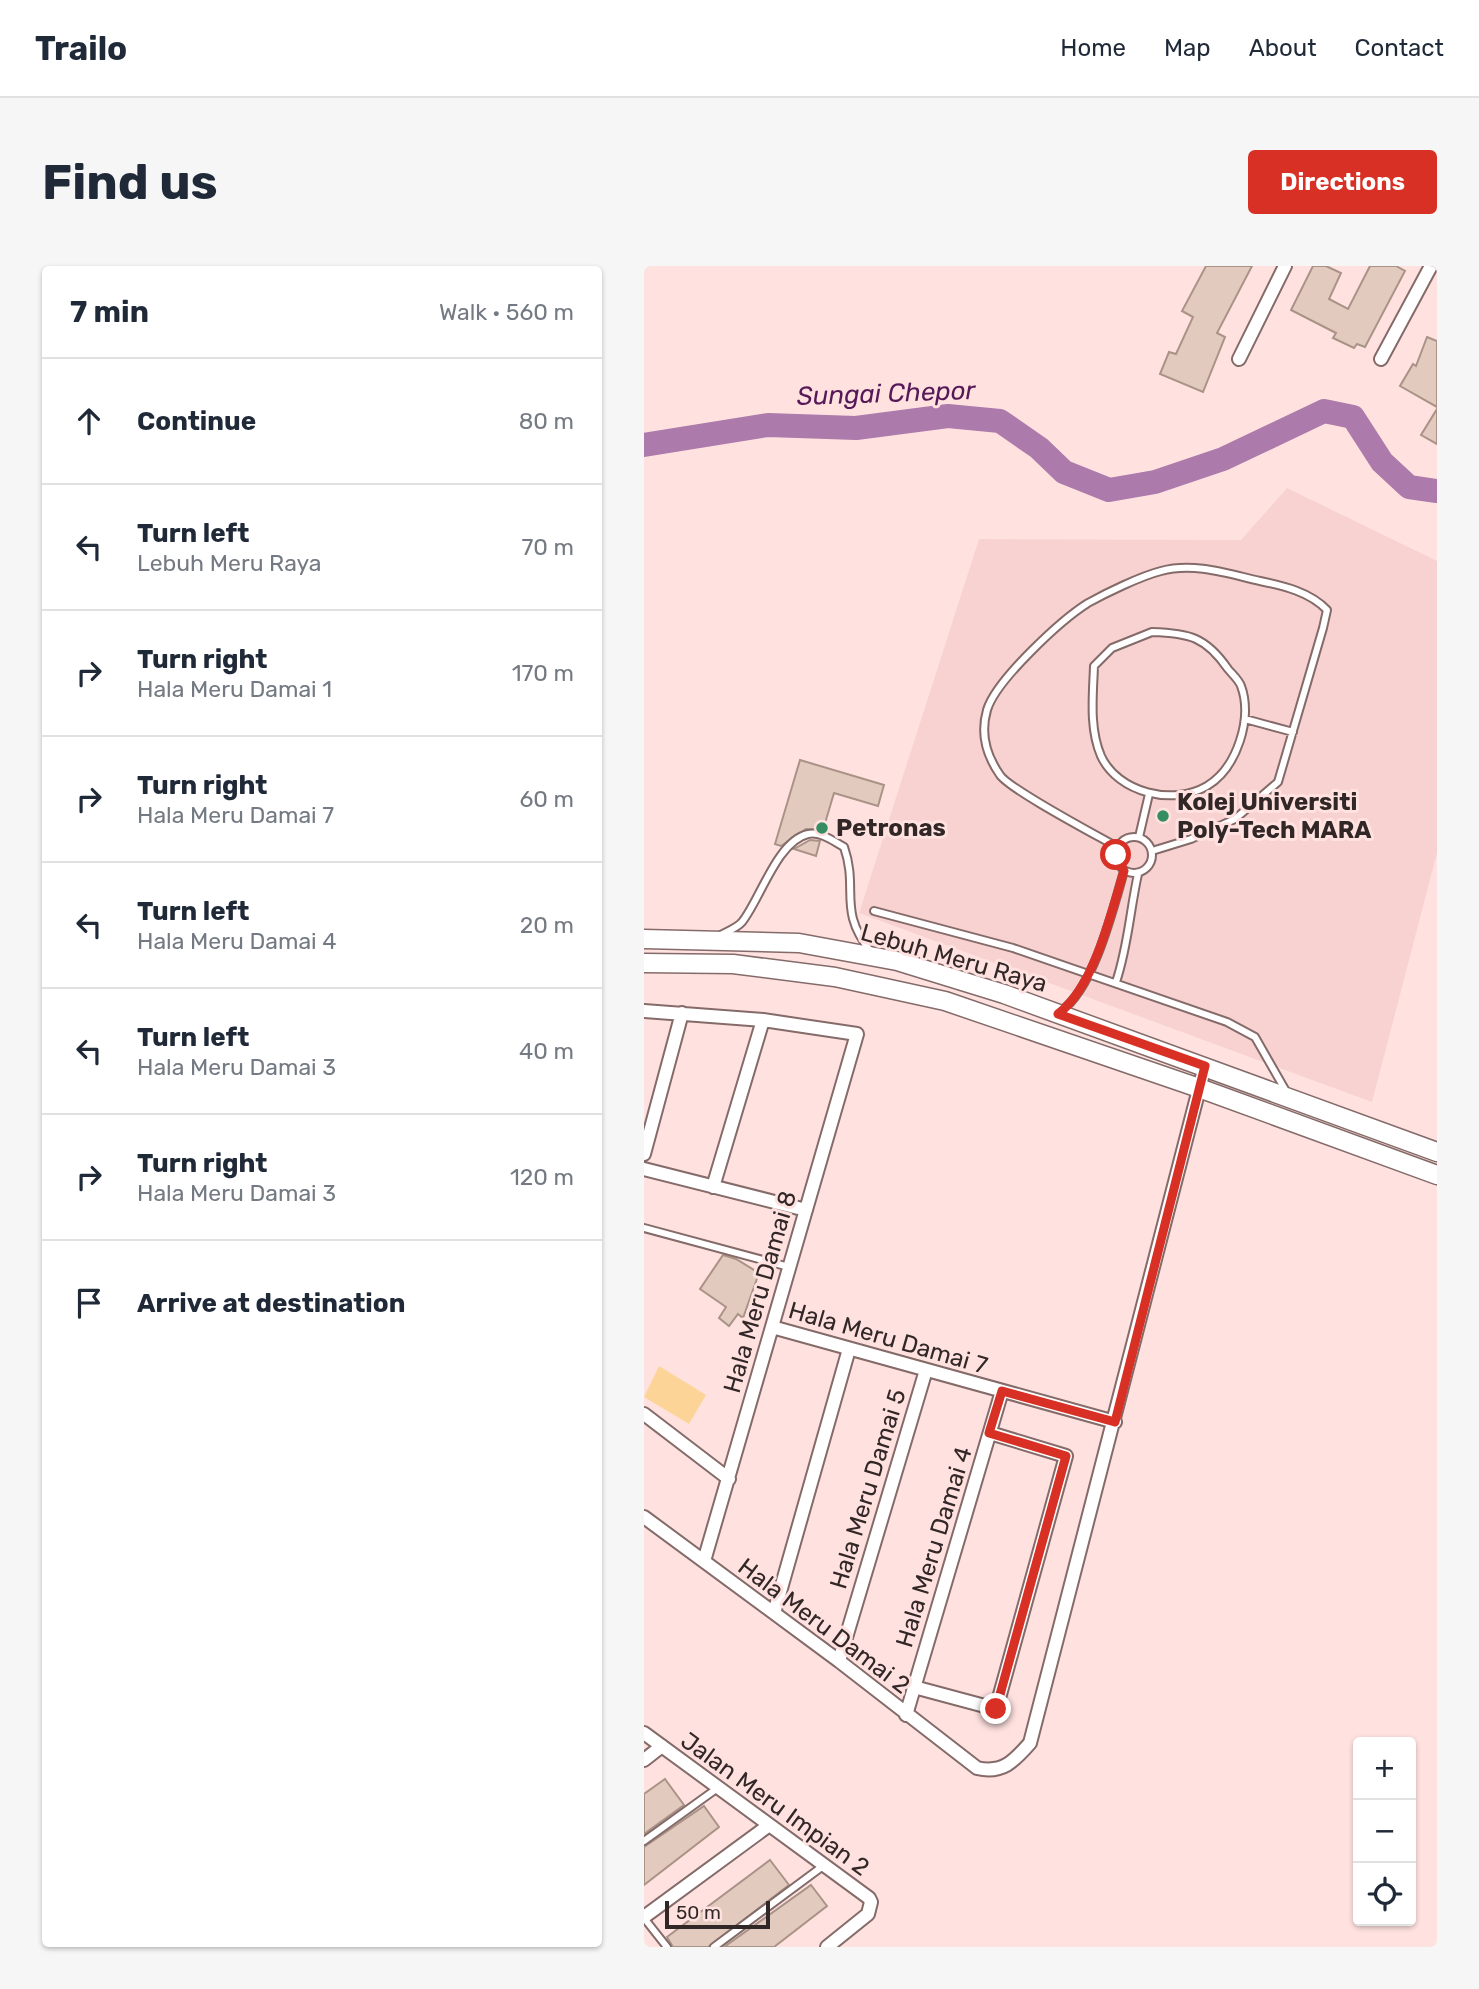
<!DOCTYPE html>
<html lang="en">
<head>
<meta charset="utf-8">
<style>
	:root { --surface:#fff; --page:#f6f6f7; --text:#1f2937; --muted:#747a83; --line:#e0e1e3; --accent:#d93025 }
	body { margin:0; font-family:Rubik,sans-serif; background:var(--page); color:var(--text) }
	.controls { position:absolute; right:21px; bottom:21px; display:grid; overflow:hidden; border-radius:7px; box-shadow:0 2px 5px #0004 }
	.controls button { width:63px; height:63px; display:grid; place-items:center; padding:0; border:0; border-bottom:2px solid var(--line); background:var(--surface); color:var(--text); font:35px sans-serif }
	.scale { position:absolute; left:21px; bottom:18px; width:105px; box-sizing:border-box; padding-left:7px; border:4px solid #322727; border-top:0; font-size:19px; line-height:24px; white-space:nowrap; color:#322727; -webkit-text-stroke:5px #ffe2e0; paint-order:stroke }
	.stop { position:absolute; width:21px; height:21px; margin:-16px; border:5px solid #d93025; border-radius:50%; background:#fff }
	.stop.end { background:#d93025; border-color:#fff; box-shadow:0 2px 7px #0008 }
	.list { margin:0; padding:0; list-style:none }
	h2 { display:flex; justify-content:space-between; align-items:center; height:91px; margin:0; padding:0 28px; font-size:30px }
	h2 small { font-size:23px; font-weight:400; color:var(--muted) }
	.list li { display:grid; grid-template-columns:46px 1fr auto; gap:21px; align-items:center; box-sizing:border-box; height:126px; padding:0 28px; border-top:2px solid var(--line) }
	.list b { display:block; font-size:26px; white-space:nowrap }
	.list p { margin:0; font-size:23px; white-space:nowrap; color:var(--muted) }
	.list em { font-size:23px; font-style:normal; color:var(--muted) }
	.icon { flex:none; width:38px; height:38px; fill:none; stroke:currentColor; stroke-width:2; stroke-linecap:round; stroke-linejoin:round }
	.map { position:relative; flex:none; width:793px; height:1681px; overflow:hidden; border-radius:7px }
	header { display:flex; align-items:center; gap:42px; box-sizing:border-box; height:98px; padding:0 35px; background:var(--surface); border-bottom:2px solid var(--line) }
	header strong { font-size:33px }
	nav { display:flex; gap:38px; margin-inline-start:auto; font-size:24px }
	.intro { display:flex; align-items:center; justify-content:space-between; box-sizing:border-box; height:168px; padding:0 42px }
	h1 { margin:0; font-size:49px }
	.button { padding:18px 32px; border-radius:7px; background:var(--accent); color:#fff; font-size:24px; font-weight:700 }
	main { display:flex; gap:42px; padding:0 42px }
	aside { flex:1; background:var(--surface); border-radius:7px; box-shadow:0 2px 5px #0004 }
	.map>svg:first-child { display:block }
	.built { fill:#f8d2d1 }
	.green { fill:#fdd498 }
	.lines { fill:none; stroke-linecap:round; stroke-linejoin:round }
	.river { stroke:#ac7aab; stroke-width:24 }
	.building { fill:#e2cabe; stroke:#a99387; stroke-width:2 }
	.service-casing { stroke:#846b69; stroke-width:10 }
	.minor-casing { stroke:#846b69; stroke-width:16 }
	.secondary-casing { stroke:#846b69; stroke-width:21 }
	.service { stroke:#fff; stroke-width:6 }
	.minor { stroke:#fff; stroke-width:12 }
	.secondary { stroke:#fff; stroke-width:18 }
	.route { stroke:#d93025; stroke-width:9 }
	.poi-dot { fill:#368d61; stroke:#ffe2e0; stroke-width:2.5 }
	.labels { text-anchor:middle; stroke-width:6; stroke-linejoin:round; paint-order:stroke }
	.poi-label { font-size:24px; font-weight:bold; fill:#322727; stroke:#ffe2e0; text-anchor:start }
	.street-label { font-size:24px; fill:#322727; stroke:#ffe2e0 }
	.water-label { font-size:26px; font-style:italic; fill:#561957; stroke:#ffe2e0 }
</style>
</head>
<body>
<header>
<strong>Trailo</strong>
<nav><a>Home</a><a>Map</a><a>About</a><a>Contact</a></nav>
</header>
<div class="intro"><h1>Find us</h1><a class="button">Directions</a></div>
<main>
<aside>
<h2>7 min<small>Walk · 560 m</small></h2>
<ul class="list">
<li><svg class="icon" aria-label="ahead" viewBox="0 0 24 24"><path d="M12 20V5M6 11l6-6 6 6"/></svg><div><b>Continue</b></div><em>80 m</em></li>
<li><svg class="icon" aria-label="left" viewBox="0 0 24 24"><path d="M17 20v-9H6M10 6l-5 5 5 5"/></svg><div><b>Turn left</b><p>Lebuh Meru Raya</p></div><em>70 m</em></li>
<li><svg class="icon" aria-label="right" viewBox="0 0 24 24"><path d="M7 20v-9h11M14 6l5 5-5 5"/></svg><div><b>Turn right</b><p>Hala Meru Damai 1</p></div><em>170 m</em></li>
<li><svg class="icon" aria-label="right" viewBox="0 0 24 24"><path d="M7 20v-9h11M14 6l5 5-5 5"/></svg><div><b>Turn right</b><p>Hala Meru Damai 7</p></div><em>60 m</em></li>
<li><svg class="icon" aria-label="left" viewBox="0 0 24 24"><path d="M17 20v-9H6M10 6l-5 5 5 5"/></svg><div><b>Turn left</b><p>Hala Meru Damai 4</p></div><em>20 m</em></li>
<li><svg class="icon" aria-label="left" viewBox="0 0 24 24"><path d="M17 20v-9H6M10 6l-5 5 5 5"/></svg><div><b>Turn left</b><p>Hala Meru Damai 3</p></div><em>40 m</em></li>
<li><svg class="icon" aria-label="right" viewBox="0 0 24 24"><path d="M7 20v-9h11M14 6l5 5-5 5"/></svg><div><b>Turn right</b><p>Hala Meru Damai 3</p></div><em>120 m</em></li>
<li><svg class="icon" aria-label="arrive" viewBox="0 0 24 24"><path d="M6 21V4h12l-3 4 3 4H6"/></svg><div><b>Arrive at destination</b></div></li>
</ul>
</aside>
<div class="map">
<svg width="793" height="1681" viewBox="0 0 793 1681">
	<rect width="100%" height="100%" fill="#ffe2e0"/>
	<path class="built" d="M 643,222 L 793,295 L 793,587 L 728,836 L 215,647 L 335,273 L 597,274 Z"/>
	<path class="green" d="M 15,1100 L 62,1129 L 45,1158 L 0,1131 Z"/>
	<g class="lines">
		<path class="river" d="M 0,179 L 124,159 L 212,162 L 304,150 L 356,155 L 395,182 L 420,206 L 465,224 L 511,216 L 579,193 L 680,145 L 709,151 L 738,196 L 765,221 L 793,225"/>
	</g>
	<path class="building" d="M 562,0 L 608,0 L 573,67 L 581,71 L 559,126 L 516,108 L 525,86 L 532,88 L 549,51 L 538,45 Z
		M 669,0 L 682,0 L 697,7 L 685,33 L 704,43 L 726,0 L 752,0 L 761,5 L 721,81 L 713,78 L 710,82 L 689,72 L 692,67 L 647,44 Z
		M 783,71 L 793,75 L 793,141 L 756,120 L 769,98 L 772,100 Z
		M 793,143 L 793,178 L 777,169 Z
		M 156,494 L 240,519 L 234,540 L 190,527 L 179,564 L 162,563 L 137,580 L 131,578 Z
		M 166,574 L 176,575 L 172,590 L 150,583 Z
		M 79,989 L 92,993 L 115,1007 L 99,1052 L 94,1048 L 85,1060 L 75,1052 L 82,1041 L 56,1023 Z
		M 21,1513 L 40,1539 L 0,1568 L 0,1528 Z
		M 60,1540 L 75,1561 L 0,1619 L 0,1581 Z
		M 126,1594 L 145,1619 L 64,1681 L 29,1681 L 23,1671 Z
		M 167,1619 L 183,1640 L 130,1681 L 80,1681 Z"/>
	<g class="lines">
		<g class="service-casing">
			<path id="service" d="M 508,366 C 545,367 562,371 584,403 C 588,408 595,414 597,420 C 609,452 593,502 563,520 C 529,540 474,527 457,490 C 445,462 449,429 450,400 L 468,382 Z
				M 601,453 L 649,466
				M472 589a18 18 0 1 1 36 0a18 18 0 1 1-36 0Z
				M 495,571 L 505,528
				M 473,581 C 452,569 365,523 356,509 C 342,489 336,468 343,444 C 352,414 417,354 444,337 C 462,327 497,310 517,305 C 550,296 585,308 616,315 C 640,320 666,326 683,344 L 679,362 L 634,516 L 591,553 L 547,573 L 508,585
				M 230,645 L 369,682 L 583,756 L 611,771 L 643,827
				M 75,670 C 82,666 93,662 98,656 C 116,634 133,575 164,568 C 176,565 189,575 200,581 C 215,624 193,644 227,686
				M 472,716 C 484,681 486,644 494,608
				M 417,745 C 450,722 469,643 480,605
				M 0,962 L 145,1001
				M 0,1575 L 75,1521
				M 0,1652 L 23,1681
				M 70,1681 L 179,1600"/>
		</g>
		<g class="minor-casing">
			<path id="minor" d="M 595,93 L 641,0
				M 737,93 L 787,0
				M 0,745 L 119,754 L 213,768 L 60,1295
				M 0,888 L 38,747
				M 0,903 L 162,944
				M 69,921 L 119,754
				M 128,1061 L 471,1156
				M 0,1148 L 85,1213
				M 0,1251 L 195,1395 L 333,1502 C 359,1508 370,1495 386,1477 L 561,800
				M 130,1347 L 205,1083
				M 195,1395 L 282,1104
				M 270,1421 L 352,1443 L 422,1190 L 346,1167
				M 262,1449 L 358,1125
				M 0,1467 L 225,1632 L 227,1636 L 224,1648 L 183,1681
				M 0,1494 L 18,1480
				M 0,1651 L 124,1560"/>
		</g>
		<g class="secondary-casing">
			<path id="secondary" d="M 0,673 L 155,677 L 253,695 L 360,728 L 793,886
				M 0,697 L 89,698 L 191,711 L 301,735 L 555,822 L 793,909"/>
		</g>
		<use href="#service" class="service"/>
		<use href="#minor" class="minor"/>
		<use href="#secondary" class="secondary"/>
	</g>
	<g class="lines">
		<path class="route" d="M 352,1443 L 422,1190 L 345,1167 L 358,1125 L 471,1156 L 561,800 L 414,748 C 450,722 467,647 480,605 L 472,589"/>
	</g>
	<g class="poi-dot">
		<circle cx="519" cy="550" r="7"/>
		<circle cx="178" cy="562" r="7"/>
	</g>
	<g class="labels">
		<g class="poi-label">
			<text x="533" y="544">Kolej Universiti<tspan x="533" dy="28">Poly-Tech MARA</tspan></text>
			<text x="192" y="570">Petronas</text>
		</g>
		<g class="street-label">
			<text transform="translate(310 692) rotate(16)" y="8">Lebuh Meru Raya</text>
			<text transform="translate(116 1026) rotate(-74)" y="8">Hala Meru Damai 8</text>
			<text transform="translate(244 1072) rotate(16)" y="8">Hala Meru Damai 7</text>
			<text transform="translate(224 1223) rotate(-73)" y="8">Hala Meru Damai 5</text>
			<text transform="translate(290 1281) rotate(-73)" y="8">Hala Meru Damai 4</text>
			<text transform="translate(180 1360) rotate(37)" y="8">Hala Meru Damai 2</text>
			<text transform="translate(131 1538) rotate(36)" y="8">Jalan Meru Impian 2</text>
		</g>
		<g class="water-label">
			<text transform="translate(242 127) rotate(-2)" y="9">Sungai Chepor</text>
		</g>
	</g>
</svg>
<div class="controls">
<button>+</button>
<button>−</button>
<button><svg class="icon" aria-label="locate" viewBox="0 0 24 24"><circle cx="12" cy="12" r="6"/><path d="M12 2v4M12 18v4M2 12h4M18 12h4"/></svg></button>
</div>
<div class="scale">50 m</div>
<div class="stop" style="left:472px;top:589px"></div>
<div class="stop end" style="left:352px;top:1443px"></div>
</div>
</main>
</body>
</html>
